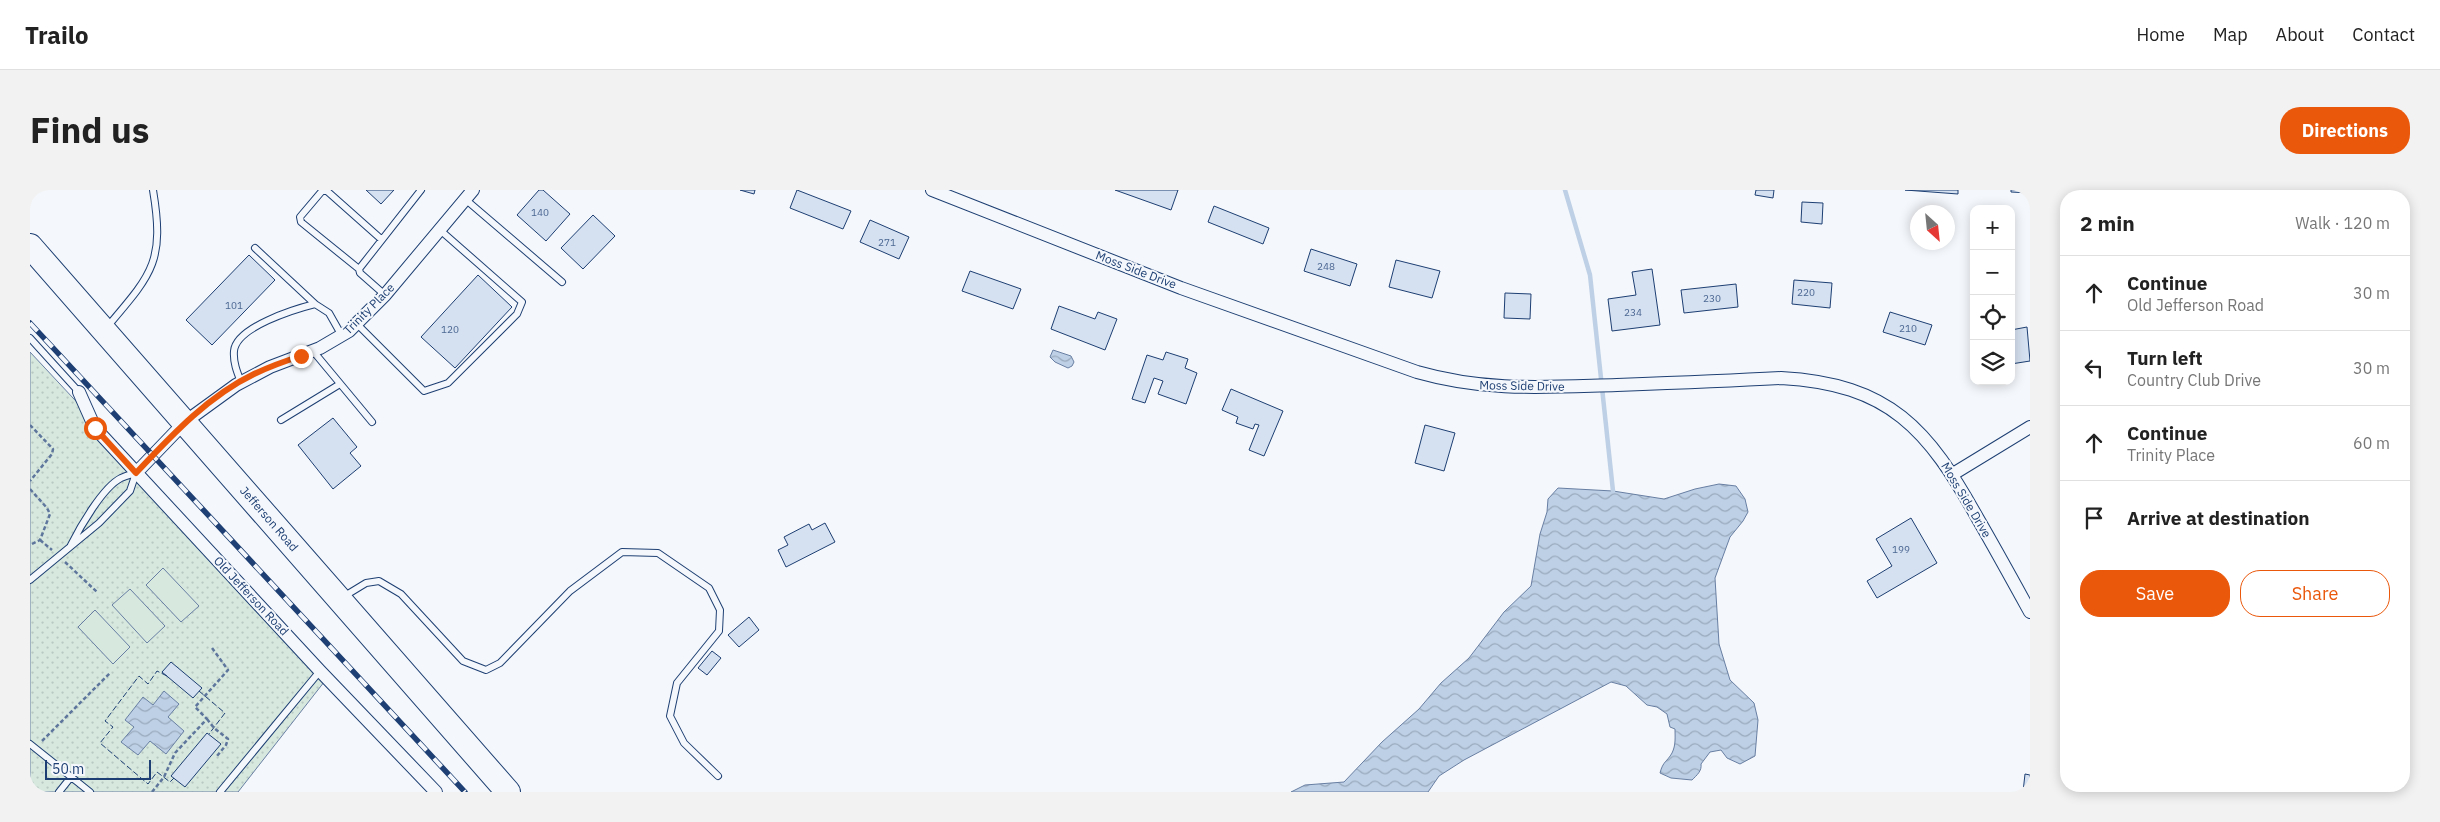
<!DOCTYPE html>
<html lang="en">
<head>
<meta charset="utf-8">
<style>
	:root { --surface:#fff; --page:#f2f2f2; --text:#222; --muted:#767676; --line:#e0e0e0; --accent:#ea580c }
	body { margin:0; font-family:"IBM Plex Sans",sans-serif; background:var(--page); color:var(--text) }
	.controls { position:absolute; right:15px; top:15px; display:grid; overflow:hidden; border-radius:10px; box-shadow:0 2px 12px #0003 }
	.controls button { width:45px; height:45px; display:grid; place-items:center; padding:0; border:0; border-bottom:1px solid var(--line); background:var(--surface); color:var(--text); font:25px sans-serif }
	.compass { position:absolute; left:1880px; top:15px; width:45px; height:45px; border-radius:50%; background:var(--surface); box-shadow:0 2px 12px #0003; rotate:153deg }
	.scale { position:absolute; left:15px; bottom:12px; width:106px; box-sizing:border-box; padding-left:5px; border:2px solid #1d3f73; border-top:0; font-size:14px; line-height:18px; white-space:nowrap; color:#1d3f73; -webkit-text-stroke:4px #f4f7fb; paint-order:stroke }
	.stop { position:absolute; width:15px; height:15px; margin:-11px; border:4px solid #ea580c; border-radius:50%; background:#fff }
	.stop.end { background:#ea580c; border-color:#fff; box-shadow:0 1px 5px #0008 }
	.list { margin:0; padding:0; list-style:none }
	h2 { display:flex; justify-content:space-between; align-items:center; height:65px; margin:0; padding:0 20px; font-size:21px }
	h2 small { font-size:16px; font-weight:400; color:var(--muted) }
	.list li { display:grid; grid-template-columns:32px 1fr auto; gap:15px; align-items:center; box-sizing:border-box; height:75px; padding:0 20px; border-top:1px solid var(--line) }
	.list b { display:block; font-size:19px; white-space:nowrap }
	.list p { margin:0; font-size:16px; white-space:nowrap; color:var(--muted) }
	.list em { font-size:16px; font-style:normal; color:var(--muted) }
	.actions { display:flex; gap:10px; padding:15px 20px }
	.actions a { flex:1; padding:11px 0; border:1px solid var(--accent); border-radius:20px; text-align:center; font-size:18px; color:var(--accent) }
	.actions .main { background:var(--accent); color:#fff }
	.icon { flex:none; width:28px; height:28px; fill:none; stroke:currentColor; stroke-width:2; stroke-linecap:round; stroke-linejoin:round }
	.map { position:relative; flex:none; width:2000px; height:602px; overflow:hidden; border-radius:20px }
	header { display:flex; align-items:center; gap:30px; box-sizing:border-box; height:70px; padding:0 25px; background:var(--surface); border-bottom:1px solid var(--line) }
	header strong { font-size:24px }
	nav { display:flex; gap:28px; margin-inline-start:auto; font-size:18px }
	.intro { display:flex; align-items:center; justify-content:space-between; box-sizing:border-box; height:120px; padding:0 30px }
	h1 { margin:0; font-size:35px }
	.button { padding:12px 22px; border-radius:20px; background:var(--accent); color:#fff; font-size:18px; font-weight:700 }
	main { display:flex; gap:30px; padding:0 30px }
	aside { flex:1; background:var(--surface); border-radius:20px; box-shadow:0 2px 12px #0003 }
	.map>svg:first-child { display:block }
	.grass { fill:url(#grass-dots); stroke:#687fa3 }
	.park { fill:#d7e8df; stroke:#687fa3 }
	.water { fill:url(#water-waves); stroke:#687fa3 }
	.lines { fill:none; stroke-linecap:round; stroke-linejoin:round }
	.stream { stroke:#bed0e5; stroke-width:4.5 }
	.building { fill:#d5e0f0; stroke:#1d3f73 }
	.lane-casing { stroke:#1d3f73; stroke-width:8 }
	.street-casing { stroke:#1d3f73; stroke-width:14 }
	.highway-casing { stroke:#1d3f73; stroke-width:26 }
	.path { stroke:#5e769c; stroke-width:2.5; stroke-dasharray:4 2.5; stroke-linecap:butt }
	.lane { stroke:#f4f7fb; stroke-width:6 }
	.street { stroke:#f4f7fb; stroke-width:12 }
	.highway { stroke:#f4f7fb; stroke-width:24 }
	.rail-casing { stroke:#1d3f73; stroke-width:5.5 }
	.rail { stroke:#f4f7fb; stroke-width:4; stroke-dasharray:11; stroke-linecap:butt }
	.fence { stroke:#1d3f73; stroke-width:1; stroke-dasharray:6 2.5; stroke-linecap:butt }
	.route { stroke:#ea580c; stroke-width:6 }
	.labels { text-anchor:middle; stroke-width:4; stroke-linejoin:round; paint-order:stroke }
	.number-label { font-size:10px; fill:#4b6792 }
	.street-label { font-size:12px; fill:#1d3f73; stroke:#f4f7fb }
</style>
</head>
<body>
<header>
<strong>Trailo</strong>
<nav><a>Home</a><a>Map</a><a>About</a><a>Contact</a></nav>
</header>
<div class="intro"><h1>Find us</h1><a class="button">Directions</a></div>
<main>
<div class="map">
<svg width="2000" height="602" viewBox="0 0 2000 602">
	<defs>
		<pattern id="grass-dots" width="8" height="8" patternUnits="userSpaceOnUse" patternTransform="scale(1.25)"><rect width="8" height="8" fill="#d7e8df"/><path d="M2 2h.1M6 6h.1" fill="none" stroke="#b8c8c3" stroke-width="1.8" stroke-linecap="round"/></pattern>
		<pattern id="water-waves" width="16" height="10" patternUnits="userSpaceOnUse" patternTransform="scale(1.25)"><rect width="16" height="10" fill="#bed0e5"/><path d="M0 5q4-4 8 0t8 0" fill="none" stroke="#9aaabe"/></pattern>
	</defs>
	<rect width="100%" height="100%" fill="#f4f7fb"/>
	<path class="grass" d="M 0,162 L 273,454 L 298,487 L 208,602 L 0,602 Z"/>
	<path class="park" d="M 133,378 L 169,416 L 151,432 L 116,395 Z
		M 100,399 L 135,436 L 117,453 L 82,415 Z
		M 65,420 L 100,457 L 83,474 L 48,437 Z"/>
	<path class="water" d="M 1023,160 L 1041,166 L 1044,172 L 1042,176 L 1038,178 L 1025,172 L 1020,167 Z
		M 1689,294 L 1706,296 L 1715,309 L 1718,322 L 1713,331 L 1700,347 L 1685,388 L 1689,454 L 1700,490 L 1724,513 L 1728,530 L 1725,566 L 1710,574 L 1697,568 L 1691,560 L 1680,562 L 1671,574 C 1672,581 1667,585 1662,590 L 1641,588 L 1630,583 C 1633,571 1637,572 1642,563 C 1646,555 1645,547 1645,539 L 1640,537 L 1637,524 L 1627,517 L 1617,515 L 1596,496 L 1581,492 L 1434,570 L 1409,586 L 1398,602 L 1261,602 L 1275,595 L 1314,592 L 1352,552 L 1389,519 L 1411,493 L 1439,468 L 1474,422 L 1501,396 L 1510,344 L 1517,322 L 1518,309 L 1528,298 L 1583,301 L 1634,309 L 1665,299 Z
		M 134,501 L 149,514 L 138,527 L 154,541 L 136,564 L 120,551 L 108,565 L 91,552 L 104,537 L 95,530 L 113,507 L 123,515 Z"/>
	<g class="lines">
		<path class="stream" d="M 1535,0 L 1560,85 L 1583,301"/>
	</g>
	<path class="building" d="M 336,0 L 364,0 L 351,14 Z
		M 509,0 L 513,0 L 540,24 L 516,51 L 487,25 Z
		M 710,0 L 725,0 L 724,4 Z
		M 767,0 L 821,21 L 813,39 L 760,18 Z
		M 1085,0 L 1148,0 L 1141,20 Z
		M 1726,0 L 1744,0 L 1743,8 L 1725,5 Z
		M 1875,0 L 1928,0 L 1928,4 Z
		M 1981,0 L 2000,0 L 2000,3 L 1981,2 Z
		M 1772,12 L 1793,13 L 1792,34 L 1771,32 Z
		M 1184,16 L 1239,38 L 1233,54 L 1178,32 Z
		M 563,25 L 585,46 L 553,79 L 531,58 Z
		M 840,30 L 879,47 L 869,69 L 830,52 Z
		M 1281,59 L 1327,74 L 1320,96 L 1274,81 Z
		M 219,65 L 245,90 L 182,155 L 156,130 Z
		M 1366,70 L 1410,81 L 1402,108 L 1359,97 Z
		M 1622,79 L 1630,135 L 1582,141 L 1578,109 L 1606,105 L 1602,82 Z
		M 940,81 L 991,99 L 983,119 L 932,101 Z
		M 448,85 L 482,117 L 425,178 L 391,147 Z
		M 1764,90 L 1802,93 L 1800,118 L 1762,114 Z
		M 1706,94 L 1708,117 L 1654,123 L 1651,100 Z
		M 1475,103 L 1501,104 L 1500,129 L 1474,128 Z
		M 1029,116 L 1065,129 L 1068,122 L 1087,129 L 1075,160 L 1021,139 Z
		M 1860,122 L 1902,135 L 1895,155 L 1853,142 Z
		M 1997,137 L 2000,171 L 1981,174 L 1981,140 Z
		M 1136,162 L 1158,169 L 1155,178 L 1167,183 L 1156,214 L 1128,204 L 1133,191 L 1124,188 L 1115,213 L 1102,209 L 1117,165 L 1133,170 Z
		M 1201,199 L 1253,221 L 1234,266 L 1219,260 L 1229,235 L 1225,234 L 1223,239 L 1206,233 L 1208,227 L 1192,220 Z
		M 303,228 L 327,257 L 320,263 L 331,276 L 303,299 L 268,255 Z
		M 1395,235 L 1425,243 L 1414,281 L 1385,273 Z
		M 1881,328 L 1907,373 L 1847,408 L 1837,391 L 1862,376 L 1846,349 Z
		M 795,333 L 805,352 L 756,377 L 748,360 L 758,355 L 754,347 L 779,334 L 782,340 Z
		M 719,427 L 729,440 L 709,457 L 698,445 Z
		M 682,461 L 691,468 L 677,485 L 668,478 Z
		M 141,472 L 172,498 L 163,508 L 132,482 Z
		M 177,543 L 191,554 L 155,597 L 141,586 Z
		M 1995,584 L 2000,585 L 2000,602 L 1993,602 Z"/>
	<g class="lines">
		<g class="lane-casing">
			<path id="lane" d="M 435,9 L 532,92
				M 225,58 L 285,114
				M 329,79 L 271,32 L 270,27 L 292,1 L 297,1 L 351,49
				M 355,105 L 330,83 L 329,79 L 391,0
				M 327,134 L 394,201 L 418,193 L 487,124 L 492,112 L 410,40
				M 77,137 C 122,84 135,72 123,0
				M 0,148 L 49,202
				M 283,161 L 342,232
				M 211,192 C 207,182 203,172 204,161 C 206,137 265,119 285,114 L 299,123 L 312,146
				M 251,230 L 310,194
				M 41,355 C 50,337 73,297 91,288 C 96,286 101,284 106,283
				M 0,390 L 69,333 L 100,301 L 106,283
				M 313,407 L 336,393 L 349,391 L 371,404 L 433,471 L 456,480 L 470,473 L 540,401 L 592,362 L 628,363 L 679,398 L 690,420 L 689,441 L 647,493 L 640,526 L 654,553 L 688,586
				M 0,554 L 60,602
				M 29,602 L 41,587
				M 190,602 L 290,481"/>
		</g>
		<g class="street-casing">
			<path id="street" d="M 902,0 L 1151,98 L 1387,182 C 1457,202 1515,197 1587,195 C 1642,193 1696,191 1751,188 C 1860,194 1898,239 1948,329 C 1966,360 1983,391 2000,422
				M 49,202 L 65,238 L 290,481 L 406,602
				M 106,283 L 155,232 L 206,195 L 240,177 L 290,158 L 319,141 L 355,105 L 443,0
				M 1923,284 L 2000,237"/>
		</g>
		<g class="highway-casing">
			<path id="highway" d="M 0,56 L 478,602"/>
		</g>
		<path class="path" d="M 0,235 L 23,259 L 22,264 L 0,291
			M 0,299 L 17,318 L 20,324 L 10,350 L 0,355
			M 10,350 L 22,360
			M 35,372 L 67,402
			M 177,529 L 184,538 L 198,549 L 196,555 L 187,566
			M 12,551 L 80,483
			M 122,602 L 134,587 L 145,563 L 177,529 L 165,517 L 198,480 L 182,458"/>
		<use href="#lane" class="lane"/>
		<use href="#street" class="street"/>
		<use href="#highway" class="highway"/>
		<g class="rail-casing">
			<path id="rail" d="M 0,133 L 435,602"/>
		</g>
		<use href="#rail" class="rail"/>
		<path class="fence" d="M 137,486 L 127,481 L 118,494 L 109,486 L 75,531 L 83,537 L 70,553 L 118,594 L 127,582 L 140,592 L 144,588
			M 169,501 L 195,523 L 179,544"/>
	</g>
	<g class="lines">
		<path class="route" d="M 65,238 L 106,283 C 141,246 178,206 224,184 C 239,177 255,171 271,166"/>
	</g>
	<g class="labels">
		<g class="number-label">
			<text x="510" y="26">140</text>
			<text x="857" y="56">271</text>
			<text x="1296" y="80">248</text>
			<text x="1776" y="106">220</text>
			<text x="1682" y="112">230</text>
			<text x="204" y="119">101</text>
			<text x="1603" y="126">234</text>
			<text x="1878" y="142">210</text>
			<text x="420" y="143">120</text>
			<text x="1871" y="363">199</text>
		</g>
		<g class="street-label">
			<text transform="translate(1106 80) rotate(21)" y="4">Moss Side Drive</text>
			<text transform="translate(339 119) rotate(-45)" y="4">Trinity Place</text>
			<text transform="translate(1492 196) rotate(1)" y="4">Moss Side Drive</text>
			<text transform="translate(1936 310) rotate(59)" y="4">Moss Side Drive</text>
			<text transform="translate(239 329) rotate(49)" y="4">Jefferson Road</text>
			<text transform="translate(221 406) rotate(47)" y="4">Old Jefferson Road</text>
		</g>
	</g>
</svg>
<div class="controls">
<button>+</button>
<button>−</button>
<button><svg class="icon" aria-label="locate" viewBox="0 0 24 24"><circle cx="12" cy="12" r="6"/><path d="M12 2v4M12 18v4M2 12h4M18 12h4"/></svg></button>
<button><svg class="icon" aria-label="layers" viewBox="0 0 24 24"><path d="M12 4l9 5-9 5-9-5zM3 14l9 5 9-5"/></svg></button>
</div>
<svg class="compass" viewBox="-18 -18 36 36"><path d="M0-13l5 13h-10z" fill="#e53935"/><path d="M0 13l5-13h-10z" fill="#767676"/></svg>
<div class="scale">50 m</div>
<div class="stop" style="left:65px;top:238px"></div>
<div class="stop end" style="left:271px;top:166px"></div>
</div>
<aside>
<h2>2 min<small>Walk · 120 m</small></h2>
<ul class="list">
<li><svg class="icon" aria-label="ahead" viewBox="0 0 24 24"><path d="M12 20V5M6 11l6-6 6 6"/></svg><div><b>Continue</b><p>Old Jefferson Road</p></div><em>30 m</em></li>
<li><svg class="icon" aria-label="left" viewBox="0 0 24 24"><path d="M17 20v-9H6M10 6l-5 5 5 5"/></svg><div><b>Turn left</b><p>Country Club Drive</p></div><em>30 m</em></li>
<li><svg class="icon" aria-label="ahead" viewBox="0 0 24 24"><path d="M12 20V5M6 11l6-6 6 6"/></svg><div><b>Continue</b><p>Trinity Place</p></div><em>60 m</em></li>
<li><svg class="icon" aria-label="arrive" viewBox="0 0 24 24"><path d="M6 21V4h12l-3 4 3 4H6"/></svg><div><b>Arrive at destination</b></div></li>
</ul>
<div class="actions"><a class="main">Save</a><a>Share</a></div>
</aside>
</main>
</body>
</html>
